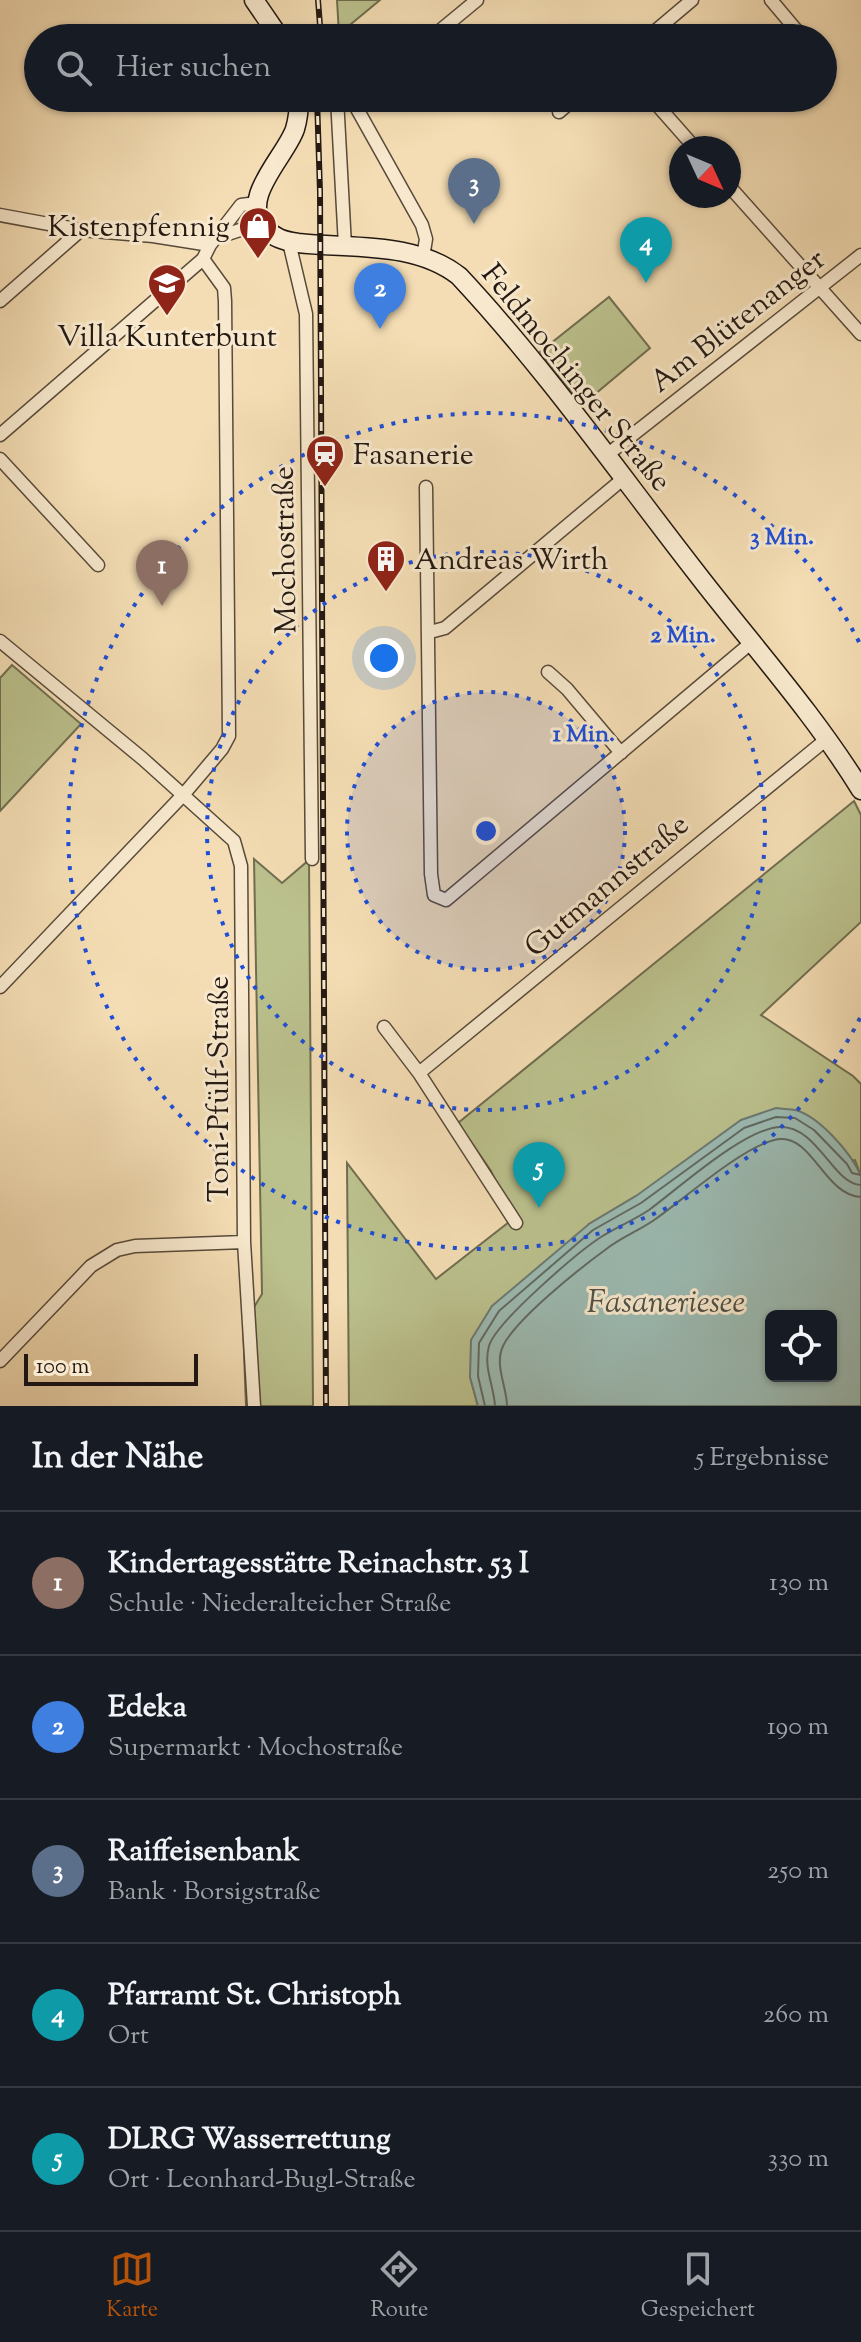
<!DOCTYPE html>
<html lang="de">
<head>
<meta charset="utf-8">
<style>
	:root { --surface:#171b24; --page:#242831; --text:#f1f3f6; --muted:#9ea1a6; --line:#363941; --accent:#b45309 }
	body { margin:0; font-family:"Sorts Mill Goudy",serif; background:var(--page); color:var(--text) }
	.controls { position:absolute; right:24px; bottom:24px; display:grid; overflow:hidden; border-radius:12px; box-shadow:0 2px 6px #0004 }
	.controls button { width:72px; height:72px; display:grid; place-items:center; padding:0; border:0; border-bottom:2px solid var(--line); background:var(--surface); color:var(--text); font:40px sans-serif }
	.compass { position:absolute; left:669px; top:136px; width:72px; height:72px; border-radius:50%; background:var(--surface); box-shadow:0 2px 6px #0004; rotate:134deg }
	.scale { position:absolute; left:24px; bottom:20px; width:174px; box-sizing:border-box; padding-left:8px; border:4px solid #241912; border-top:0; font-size:22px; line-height:28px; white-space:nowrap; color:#241912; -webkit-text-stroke:6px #f8e9ce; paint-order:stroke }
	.you { position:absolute; left:384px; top:658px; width:28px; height:28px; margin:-20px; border:6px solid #fff; border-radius:50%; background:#1a73e8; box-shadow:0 0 0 12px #1a73e833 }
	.badge { display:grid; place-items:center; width:52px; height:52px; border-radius:50%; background:var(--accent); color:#fff; font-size:26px; font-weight:700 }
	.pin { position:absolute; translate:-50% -66px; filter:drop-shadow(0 2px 4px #0008) }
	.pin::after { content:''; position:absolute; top:42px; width:28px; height:24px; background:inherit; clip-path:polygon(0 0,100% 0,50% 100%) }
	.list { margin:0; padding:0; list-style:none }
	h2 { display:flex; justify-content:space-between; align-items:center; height:104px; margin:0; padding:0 32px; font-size:34px }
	h2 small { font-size:26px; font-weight:400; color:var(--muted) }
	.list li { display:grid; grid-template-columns:52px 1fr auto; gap:24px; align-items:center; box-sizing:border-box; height:144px; padding:0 32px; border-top:2px solid var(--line) }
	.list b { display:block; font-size:30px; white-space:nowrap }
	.list p { margin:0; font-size:26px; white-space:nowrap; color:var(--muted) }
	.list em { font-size:26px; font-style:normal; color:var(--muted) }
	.icon { flex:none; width:44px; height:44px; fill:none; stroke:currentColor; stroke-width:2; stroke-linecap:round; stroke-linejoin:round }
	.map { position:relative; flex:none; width:861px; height:1406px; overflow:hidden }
	.search { position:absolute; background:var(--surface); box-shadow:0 2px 6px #0004; left:24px; right:24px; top:24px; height:88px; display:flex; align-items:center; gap:20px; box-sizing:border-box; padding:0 28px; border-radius:44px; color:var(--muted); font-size:30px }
	.sheet { height:824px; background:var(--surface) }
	nav { display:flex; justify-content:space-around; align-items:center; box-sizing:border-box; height:112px; border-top:2px solid var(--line); background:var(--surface); font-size:22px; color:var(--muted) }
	nav a { display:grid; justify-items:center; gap:4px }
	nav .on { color:var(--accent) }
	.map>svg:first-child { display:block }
	.green { fill:#bbc18d; stroke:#706d50; stroke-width:2 }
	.water { fill:#9cbbb3; stroke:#6c7a73; stroke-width:2; fill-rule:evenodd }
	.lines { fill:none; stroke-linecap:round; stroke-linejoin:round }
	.shore { stroke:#606a62; stroke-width:2 }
	.minor-casing { stroke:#584a3a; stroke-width:15 }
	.secondary-casing { stroke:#241912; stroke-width:21 }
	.minor { stroke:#f8e9ce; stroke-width:12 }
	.secondary { stroke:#f8e9ce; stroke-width:18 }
	.rail-casing { stroke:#241912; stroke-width:6 }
	.rail { stroke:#f8e9ce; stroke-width:3; stroke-dasharray:9; stroke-linecap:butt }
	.ring { fill:none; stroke:#1d4ed8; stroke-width:4; stroke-dasharray:4 8 }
	.labels { text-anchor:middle; stroke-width:6; stroke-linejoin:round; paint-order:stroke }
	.poi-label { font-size:30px; fill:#241912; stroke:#f8e9ce; text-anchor:start }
	.street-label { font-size:30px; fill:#241912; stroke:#f8e9ce }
	.water-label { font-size:32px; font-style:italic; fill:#4e524a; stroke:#f8e9ce }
	.centre { fill:#1d4ed8; stroke:#f8e9ce; stroke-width:4 }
	.ring-label { font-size:24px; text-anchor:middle; font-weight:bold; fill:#1d4ed8; stroke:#f8e9ce; stroke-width:6; stroke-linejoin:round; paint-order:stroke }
</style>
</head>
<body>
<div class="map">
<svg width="861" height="1406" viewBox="0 0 861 1406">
	<rect width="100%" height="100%" fill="#f4ddb4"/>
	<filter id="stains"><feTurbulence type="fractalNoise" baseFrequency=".0025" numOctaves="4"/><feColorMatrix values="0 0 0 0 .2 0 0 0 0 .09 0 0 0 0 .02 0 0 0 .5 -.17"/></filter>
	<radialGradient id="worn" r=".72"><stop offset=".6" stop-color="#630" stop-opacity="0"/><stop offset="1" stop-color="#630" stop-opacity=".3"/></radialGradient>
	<path class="green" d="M 337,0 L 380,0 L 339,34 Z
		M 609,297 L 650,348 L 582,405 L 540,352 Z
		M 12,665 L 81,724 L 0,811 L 0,678 Z
		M 854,801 L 861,815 L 861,922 L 761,1015 L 853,1076 L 861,1084 L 861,1176 L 855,1160 L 636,1196 L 589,1224 L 470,1377 L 478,1406 L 349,1406 L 347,1163 L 436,1279 L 513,1219 L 491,1171 L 458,1123 Z
		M 254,859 L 282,883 L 309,860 L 313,1406 L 246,1406 L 243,1325 L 262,1294 Z"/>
	<path class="water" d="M 776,1108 C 782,1109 789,1109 795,1110 C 819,1116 852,1154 861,1176 L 861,1406 L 478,1406 L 470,1377 L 471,1340 L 492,1306 L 589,1224 L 636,1196 L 741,1120 ZM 771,1316 L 831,1316 L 831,1376 L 771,1376 Z"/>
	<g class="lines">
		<path class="shore" d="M 485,1406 L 478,1376 L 479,1343 L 499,1311 L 593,1230 L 641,1203 L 744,1128 L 776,1117 L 795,1118 L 814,1130 L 847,1164 L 852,1173 L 861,1175
			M 495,1406 C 494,1386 483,1367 489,1346 C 496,1322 578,1252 601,1237 C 617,1227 634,1220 649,1210 C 679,1188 746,1127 781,1127 C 818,1127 833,1184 861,1185
			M 507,1406 C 507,1387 494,1365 503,1346 C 516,1319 579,1269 605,1250 C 621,1237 641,1230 657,1218 C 685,1198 748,1142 780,1139 C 812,1136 826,1196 861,1197"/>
		<g class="minor-casing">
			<path id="minor" d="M 771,0 L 803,38
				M 431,38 L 477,0
				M 647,38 L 692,0
				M 823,57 L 826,59
				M 337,98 L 345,246
				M 351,98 L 422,225 L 426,239 L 423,257
				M 651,98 L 695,148
				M 559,112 L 575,98
				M 729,186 L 861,334
				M 0,215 L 81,230 L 153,236 L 210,245 L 241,205 L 257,203
				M 216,238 L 261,223
				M 289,242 L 306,314 L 312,859
				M 0,301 L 81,230
				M 0,435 L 203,259
				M 607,455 L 861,255
				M 0,459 L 98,565
				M 426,487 L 431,874 L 434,895 L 446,900 L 752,642
				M 430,632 L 445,628 L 624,478
				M 0,641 L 143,759 L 234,841 L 241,866 L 244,1242 L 254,1406
				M 548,672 L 567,689 L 621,753
				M 0,987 L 184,794 L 222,749 L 229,736 L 225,301 L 224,288 L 203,259 L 210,245
				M 384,1027 L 419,1073 L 516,1223
				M 419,1073 L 828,738
				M 0,1361 L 91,1266 L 117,1250 L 135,1246 L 244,1242"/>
		</g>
		<g class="secondary-casing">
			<path id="secondary" d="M 254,0 L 280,38
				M 299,98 C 299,108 298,119 295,129 C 286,156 238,199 265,228 C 274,238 284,241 298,243 C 351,249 414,241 459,276 C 544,367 618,472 695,571 C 751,644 813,712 861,790"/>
		</g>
		<use href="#minor" class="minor"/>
		<use href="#secondary" class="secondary"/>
		<g class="rail-casing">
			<path id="rail" d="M 318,0 L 321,38
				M 317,98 L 320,192 L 326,1406"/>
		</g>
		<use href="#rail" class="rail"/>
	</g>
	<circle cx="486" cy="831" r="139" fill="#1d4ed8" fill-opacity=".12"/>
	<g class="ring">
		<circle cx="486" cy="831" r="139"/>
		<circle cx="486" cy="831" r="279"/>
		<path d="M860 1018A418 418 0 1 1 860 644"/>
	</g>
	<defs>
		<g id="shop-pin" transform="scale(2)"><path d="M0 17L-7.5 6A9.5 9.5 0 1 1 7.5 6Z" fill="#8f2418" stroke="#f8e9ce"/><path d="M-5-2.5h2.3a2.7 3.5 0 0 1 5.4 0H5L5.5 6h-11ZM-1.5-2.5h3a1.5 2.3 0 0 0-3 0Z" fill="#fff"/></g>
		<g id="school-pin" transform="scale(2)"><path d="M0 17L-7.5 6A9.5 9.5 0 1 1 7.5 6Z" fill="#8f2418" stroke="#f8e9ce"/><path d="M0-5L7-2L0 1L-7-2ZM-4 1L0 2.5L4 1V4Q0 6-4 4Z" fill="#fff"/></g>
		<g id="station-pin" transform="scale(2)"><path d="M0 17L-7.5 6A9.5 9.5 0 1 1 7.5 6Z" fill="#8f2418" stroke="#f8e9ce"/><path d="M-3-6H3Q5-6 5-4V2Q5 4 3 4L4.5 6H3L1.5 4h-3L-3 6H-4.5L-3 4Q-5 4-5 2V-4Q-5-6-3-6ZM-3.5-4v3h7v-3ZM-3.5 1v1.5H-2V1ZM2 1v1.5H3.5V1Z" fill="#fff"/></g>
		<g id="building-pin" transform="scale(2)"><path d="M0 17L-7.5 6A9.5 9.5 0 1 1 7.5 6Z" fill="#8f2418" stroke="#f8e9ce"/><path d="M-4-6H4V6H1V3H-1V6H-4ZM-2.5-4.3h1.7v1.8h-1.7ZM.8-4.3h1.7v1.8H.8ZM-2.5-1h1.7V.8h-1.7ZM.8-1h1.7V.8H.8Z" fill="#fff"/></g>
	</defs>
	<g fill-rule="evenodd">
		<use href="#shop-pin" x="258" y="226"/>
		<use href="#school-pin" x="167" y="283"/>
		<use href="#station-pin" x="325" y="454"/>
		<use href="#building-pin" x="386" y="559"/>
	</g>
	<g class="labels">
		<g class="poi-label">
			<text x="230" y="236" text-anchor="end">Kistenpfennig</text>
			<text x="167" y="346" text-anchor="middle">Villa Kunterbunt</text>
			<text x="353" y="464">Fasanerie</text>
			<text x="414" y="569">Andreas Wirth</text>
		</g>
		<g class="street-label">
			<text transform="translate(737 320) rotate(-38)" y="10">Am Blütenanger</text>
			<text transform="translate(577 377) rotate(51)" y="10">Feldmochinger Straße</text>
			<text transform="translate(284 550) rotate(-91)" y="10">Mochostraße</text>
			<text transform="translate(606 885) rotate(-40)" y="10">Gutmannstraße</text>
			<text transform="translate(218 1089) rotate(-90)" y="10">Toni-Pfülf-Straße</text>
		</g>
		<g class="water-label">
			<text x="666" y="1312">Fasaneriesee</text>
		</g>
	</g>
	<circle cx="486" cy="831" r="12" class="centre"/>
	<g class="ring-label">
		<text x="782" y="544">3 Min.</text>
		<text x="683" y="642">2 Min.</text>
		<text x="584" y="741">1 Min.</text>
	</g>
	<rect width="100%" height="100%" filter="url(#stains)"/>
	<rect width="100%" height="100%" fill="url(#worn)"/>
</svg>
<div class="controls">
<button><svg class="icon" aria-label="locate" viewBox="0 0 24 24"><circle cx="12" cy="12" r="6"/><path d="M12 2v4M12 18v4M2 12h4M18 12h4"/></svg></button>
</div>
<svg class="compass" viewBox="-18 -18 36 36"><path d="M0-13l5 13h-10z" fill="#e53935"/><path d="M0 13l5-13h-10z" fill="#9ea1a6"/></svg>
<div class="scale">100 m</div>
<div class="you"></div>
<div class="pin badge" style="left:162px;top:606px;background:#8d6e63">1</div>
<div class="pin badge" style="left:380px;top:329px;background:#3f7fe0">2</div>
<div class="pin badge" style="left:474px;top:224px;background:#5c6f8a">3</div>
<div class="pin badge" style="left:646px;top:283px;background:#0f9aa8">4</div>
<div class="pin badge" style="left:539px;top:1208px;background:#0f9aa8">5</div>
<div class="search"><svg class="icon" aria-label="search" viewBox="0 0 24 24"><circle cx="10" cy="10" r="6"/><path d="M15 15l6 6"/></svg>Hier suchen</div>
</div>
<section class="sheet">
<h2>In der Nähe<small>5 Ergebnisse</small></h2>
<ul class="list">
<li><span class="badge" style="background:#8d6e63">1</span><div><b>Kindertagesstätte Reinachstr. 53 I</b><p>Schule · Niederalteicher Straße</p></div><em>130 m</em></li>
<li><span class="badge" style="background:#3f7fe0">2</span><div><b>Edeka</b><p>Supermarkt · Mochostraße</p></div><em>190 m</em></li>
<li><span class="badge" style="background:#5c6f8a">3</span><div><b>Raiffeisenbank</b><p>Bank · Borsigstraße</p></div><em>250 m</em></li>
<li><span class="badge" style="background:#0f9aa8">4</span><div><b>Pfarramt St. Christoph</b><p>Ort</p></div><em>260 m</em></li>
<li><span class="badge" style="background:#0f9aa8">5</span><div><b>DLRG Wasserrettung</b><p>Ort · Leonhard-Bugl-Straße</p></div><em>330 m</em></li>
</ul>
</section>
<nav>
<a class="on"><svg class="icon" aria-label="map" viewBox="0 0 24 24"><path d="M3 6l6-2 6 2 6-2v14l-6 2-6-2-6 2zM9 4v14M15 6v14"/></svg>Karte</a>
<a><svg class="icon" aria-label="directions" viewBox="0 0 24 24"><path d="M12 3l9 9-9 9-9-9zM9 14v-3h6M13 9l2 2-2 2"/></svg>Route</a>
<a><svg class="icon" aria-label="saved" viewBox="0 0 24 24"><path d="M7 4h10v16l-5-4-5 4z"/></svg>Gespeichert</a>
</nav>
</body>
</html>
